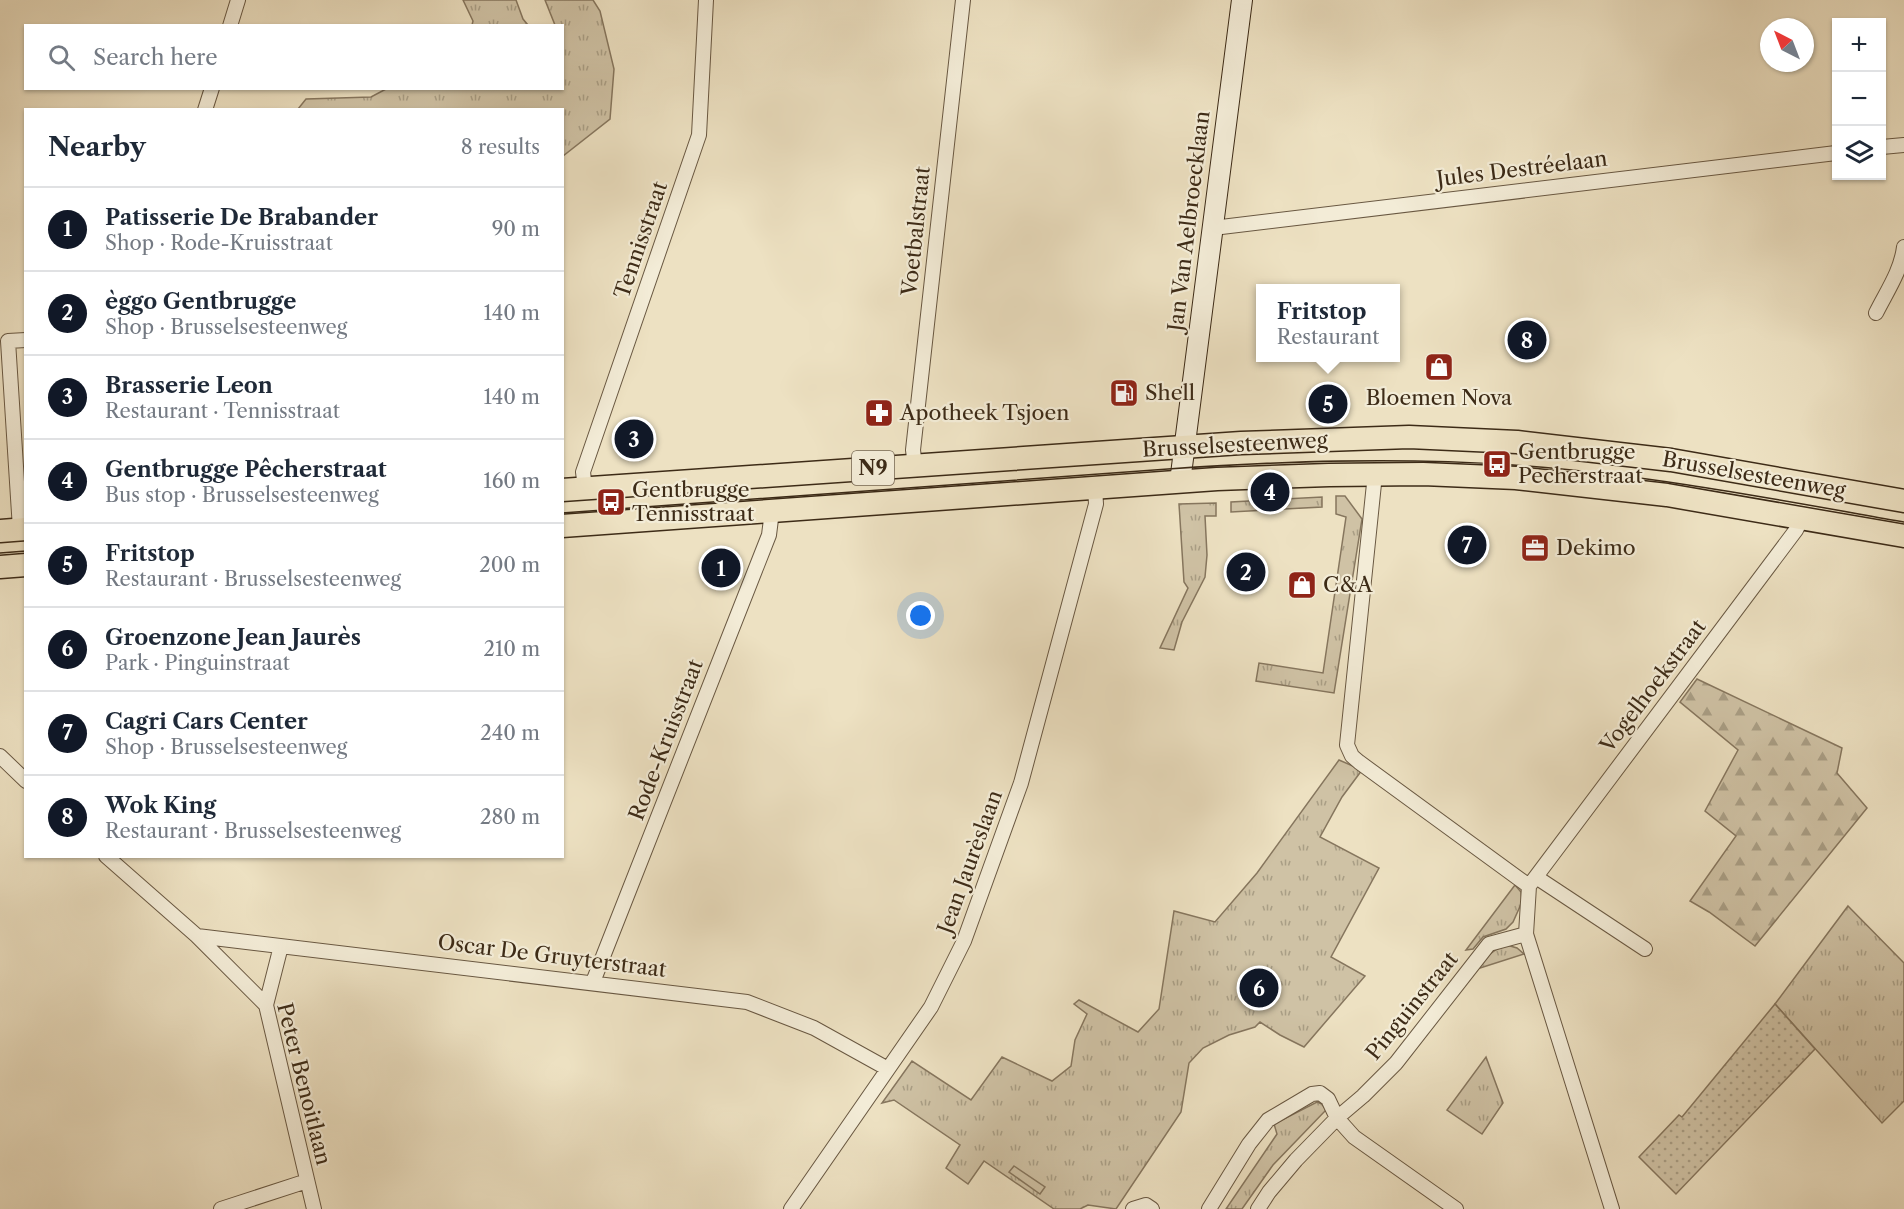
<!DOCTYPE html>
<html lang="en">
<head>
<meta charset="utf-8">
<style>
	:root { --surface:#fff; --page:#f6f6f7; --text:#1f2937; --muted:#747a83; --line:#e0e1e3; --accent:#111827 }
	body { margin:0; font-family:"Libre Caslon Text",serif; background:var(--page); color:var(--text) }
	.controls { position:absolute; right:18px; top:18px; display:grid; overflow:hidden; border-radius:0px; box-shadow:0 2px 4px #0004 }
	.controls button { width:54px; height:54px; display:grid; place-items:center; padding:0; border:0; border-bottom:2px solid var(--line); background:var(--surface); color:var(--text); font:30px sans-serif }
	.compass { position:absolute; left:1760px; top:18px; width:54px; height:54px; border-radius:50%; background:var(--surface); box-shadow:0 2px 4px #0004; rotate:318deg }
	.you { position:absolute; left:921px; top:616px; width:21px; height:21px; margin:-15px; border:4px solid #fff; border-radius:50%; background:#1a73e8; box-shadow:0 0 0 9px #1a73e833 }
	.badge { display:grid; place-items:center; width:39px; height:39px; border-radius:50%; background:var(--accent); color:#fff; font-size:20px; font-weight:700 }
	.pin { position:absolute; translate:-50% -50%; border:3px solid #fff; box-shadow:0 2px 6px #0006 }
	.popup { position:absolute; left:1256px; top:284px; width:144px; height:78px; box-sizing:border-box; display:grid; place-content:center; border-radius:0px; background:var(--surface); filter:drop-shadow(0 2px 4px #0005); font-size:20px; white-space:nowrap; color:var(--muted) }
	.popup b { font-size:22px; color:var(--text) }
	.popup::after { content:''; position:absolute; left:50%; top:100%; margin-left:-12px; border:12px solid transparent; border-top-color:var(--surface) }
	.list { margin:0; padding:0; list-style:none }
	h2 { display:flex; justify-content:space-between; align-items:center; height:78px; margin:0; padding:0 24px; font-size:26px }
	h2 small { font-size:20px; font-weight:400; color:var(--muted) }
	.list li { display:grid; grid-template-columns:39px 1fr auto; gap:18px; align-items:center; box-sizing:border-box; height:84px; padding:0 24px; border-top:2px solid var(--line) }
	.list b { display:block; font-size:22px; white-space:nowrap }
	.list p { margin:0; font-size:20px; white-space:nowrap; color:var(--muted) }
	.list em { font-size:20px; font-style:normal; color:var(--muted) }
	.icon { flex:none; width:33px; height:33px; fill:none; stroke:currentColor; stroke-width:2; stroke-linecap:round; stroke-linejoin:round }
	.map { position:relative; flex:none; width:1904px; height:1209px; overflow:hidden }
	.search { position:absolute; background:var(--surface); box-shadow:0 2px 4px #0004; left:24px; top:24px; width:540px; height:66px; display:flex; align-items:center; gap:15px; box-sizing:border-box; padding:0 21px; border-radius:0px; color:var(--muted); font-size:22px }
	.panel { position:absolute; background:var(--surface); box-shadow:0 2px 4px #0004; left:24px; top:108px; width:540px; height:750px; border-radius:0px }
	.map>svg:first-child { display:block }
	.grass { fill:url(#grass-tufts); stroke:#86765e; stroke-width:1.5 }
	.forest { fill:url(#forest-firs); stroke:#86765e; stroke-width:1.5 }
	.garden { fill:url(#garden-dots); stroke:#86765e; stroke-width:1.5 }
	.pitch { fill:#cfc2a5; stroke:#86765e; stroke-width:1.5 }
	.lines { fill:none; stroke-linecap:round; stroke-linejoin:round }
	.street-casing { stroke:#695842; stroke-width:16 }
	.secondary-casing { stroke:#3d2b17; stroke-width:22 }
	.primary-casing { stroke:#3d2b17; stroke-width:25 }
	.street { stroke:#f3ecd7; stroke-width:14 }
	.secondary { stroke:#f3ecd7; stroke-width:20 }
	.primary { stroke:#ede1c2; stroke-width:22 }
	.tram { stroke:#3d2b17; stroke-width:1.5 }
	.labels { text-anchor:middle; stroke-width:4.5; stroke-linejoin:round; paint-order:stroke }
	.shield { fill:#f3ecd7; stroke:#746551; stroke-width:1.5 }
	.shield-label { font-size:20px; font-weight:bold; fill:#3d2b17 }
	.street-label { font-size:21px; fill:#3d2b17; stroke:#f3ecd7 }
	.poi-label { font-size:21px; fill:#3d2b17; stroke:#f3ecd7; text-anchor:start }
</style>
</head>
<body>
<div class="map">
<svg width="1904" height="1209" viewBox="0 0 1904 1209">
	<defs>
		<pattern id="grass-tufts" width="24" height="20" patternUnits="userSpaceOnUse" patternTransform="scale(1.5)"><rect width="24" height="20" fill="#cfc2a5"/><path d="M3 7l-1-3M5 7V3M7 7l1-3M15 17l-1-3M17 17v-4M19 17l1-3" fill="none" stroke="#a99e85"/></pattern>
		<pattern id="forest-firs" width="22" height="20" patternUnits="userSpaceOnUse" patternTransform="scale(1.5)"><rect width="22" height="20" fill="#cfc2a5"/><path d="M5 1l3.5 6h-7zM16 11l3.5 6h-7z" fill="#a99e85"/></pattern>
		<pattern id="garden-dots" width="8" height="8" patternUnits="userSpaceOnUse" patternTransform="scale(1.5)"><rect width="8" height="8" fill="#cfc2a5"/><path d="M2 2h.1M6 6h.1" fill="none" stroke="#a99e85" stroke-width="1.8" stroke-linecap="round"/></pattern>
	</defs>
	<rect width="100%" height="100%" fill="#ede1c2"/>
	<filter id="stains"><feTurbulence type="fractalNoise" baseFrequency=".00333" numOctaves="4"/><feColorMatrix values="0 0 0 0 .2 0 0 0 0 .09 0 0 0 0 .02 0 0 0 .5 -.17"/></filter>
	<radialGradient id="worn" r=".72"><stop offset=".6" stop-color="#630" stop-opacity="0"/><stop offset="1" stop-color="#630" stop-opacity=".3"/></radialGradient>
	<path class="grass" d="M 463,0 L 516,0 L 523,19 L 528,25 L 472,25 L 473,21 Z
		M 545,0 L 593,0 L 600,11 L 614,69 L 610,119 L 563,156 L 562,110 L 298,109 L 306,99 L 371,97 L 386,89 L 562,88 L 562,26 L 555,25 Z
		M 1336,496 L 1345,496 L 1362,519 L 1334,693 L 1256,681 L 1259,663 L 1323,673 L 1346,517 L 1336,514 Z
		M 1322,497 L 1322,507 L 1231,512 L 1231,502 Z
		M 1216,503 L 1216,516 L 1205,516 L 1207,555 L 1205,577 L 1182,622 L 1174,650 L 1160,648 L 1188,588 L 1184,582 L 1179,504 Z
		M 1339,760 L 1362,770 L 1342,797 L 1320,837 L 1379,868 L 1331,957 L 1365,976 L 1304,1047 L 1280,1035 L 1260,1022 L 1255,1027 L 1229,1035 L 1203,1048 L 1189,1063 L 1181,1112 L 1116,1209 L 1088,1205 L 1080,1209 L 1054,1209 L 984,1161 L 968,1184 L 946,1168 L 960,1145 L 894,1100 L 882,1103 L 912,1061 L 971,1100 L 1002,1057 L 1052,1081 L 1071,1066 L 1075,1040 L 1087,1014 L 1074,1004 L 1079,1000 L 1138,1032 L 1159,1009 L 1174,911 L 1215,922 L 1257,873 Z
		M 1515,885 L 1521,892 L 1522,902 L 1513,922 L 1506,929 L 1483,937 L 1473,949 L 1466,950 Z
		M 1848,906 L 1904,963 L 1904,1101 L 1882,1123 L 1775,1004 Z
		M 1507,945 L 1517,948 L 1524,954 L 1477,969 C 1486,958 1492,949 1507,945 Z
		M 1486,1057 L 1503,1103 L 1482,1134 L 1447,1110 Z
		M 1317,1102 L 1322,1104 L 1326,1110 L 1273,1165 L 1242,1209 L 1226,1209 L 1277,1134 L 1274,1124 Z"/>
	<path class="forest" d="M 1697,679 L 1842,748 L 1837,773 L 1867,808 L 1755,946 L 1709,912 L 1690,901 L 1736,836 L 1705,811 L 1738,750 L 1680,702 Z"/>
	<path class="garden" d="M 1775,1004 L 1815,1049 L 1676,1194 L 1639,1157 L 1679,1115 L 1682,1117 Z"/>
	<path class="pitch" d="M 1014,1166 L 1045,1187 L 1040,1194 L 1009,1172 Z"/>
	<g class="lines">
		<g class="street-casing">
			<path id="street" d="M 230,26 L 238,0
				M 205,110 L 212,88
				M 1882,147 L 1904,145
				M 1213,228 L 1836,153
				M 1876,313 C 1887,291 1901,271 1904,247
				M 915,466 L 913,450 L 963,0
				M 1375,474 L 1347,745 L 1352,756 L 1359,762 L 1529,886
				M 585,488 L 583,472 L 699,135 L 706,0
				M 20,529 L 8,341 L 26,340
				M 0,756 L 26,781
				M 106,856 L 197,936 L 266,1005 L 314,1209
				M 1536,877 L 1645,949
				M 197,936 L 747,1002 L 814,1028 L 888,1069
				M 593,982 L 769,535 L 772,511
				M 266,1005 L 281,946
				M 221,1209 L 307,1181
				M 791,1209 L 931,1007 L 964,941 L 1021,783 L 1096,504 L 1095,488
				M 1133,1209 L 1146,1205 L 1152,1209
				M 1209,1209 L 1249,1144 L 1268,1120 L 1312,1094 L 1320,1093 L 1328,1099 L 1337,1118 L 1354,1137 L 1456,1209
				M 1258,1209 L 1269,1192 L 1296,1160 L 1337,1118 L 1363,1096 L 1396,1063 L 1489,944 L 1526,934
				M 1612,1209 L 1526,934 L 1529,886 L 1796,530 L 1802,518"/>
		</g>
		<g class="secondary-casing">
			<path id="secondary" d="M 1180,482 L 1242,0"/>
		</g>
		<g class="primary-casing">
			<path id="primary" d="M 562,490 L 1241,443 L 1409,437 L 1517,442 L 1671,460 L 1904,501
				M 562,526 L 1217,479 L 1329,475 L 1423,474 L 1516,478 L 1667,495 L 1904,536
				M 0,531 L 26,529
				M 0,567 L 26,565"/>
		</g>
		<use href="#street" class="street"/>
		<use href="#secondary" class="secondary"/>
		<use href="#primary" class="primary"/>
		<path class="tram" d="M 562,513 L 1168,469 C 1283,461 1397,457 1513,465 C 1645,474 1774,499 1904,522
			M 0,553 L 26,551"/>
	</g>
	<defs>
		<g id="shop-square" transform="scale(1.5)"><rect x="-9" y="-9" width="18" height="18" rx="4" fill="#8f2418" stroke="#f3ecd7"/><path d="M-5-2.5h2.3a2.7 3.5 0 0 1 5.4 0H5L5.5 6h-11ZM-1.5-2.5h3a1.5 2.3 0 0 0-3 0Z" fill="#fff"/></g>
		<g id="fuel-square" transform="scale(1.5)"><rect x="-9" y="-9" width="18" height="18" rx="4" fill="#8f2418" stroke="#f3ecd7"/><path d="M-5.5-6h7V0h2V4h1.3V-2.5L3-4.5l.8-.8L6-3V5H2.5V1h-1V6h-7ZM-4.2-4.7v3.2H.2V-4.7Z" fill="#fff"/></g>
		<g id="pharmacy-square" transform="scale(1.5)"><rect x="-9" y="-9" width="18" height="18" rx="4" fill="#8f2418" stroke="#f3ecd7"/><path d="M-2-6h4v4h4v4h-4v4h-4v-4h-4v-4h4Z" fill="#fff"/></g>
		<g id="bus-square" transform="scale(1.5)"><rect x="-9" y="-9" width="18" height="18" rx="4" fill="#8f2418" stroke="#f3ecd7"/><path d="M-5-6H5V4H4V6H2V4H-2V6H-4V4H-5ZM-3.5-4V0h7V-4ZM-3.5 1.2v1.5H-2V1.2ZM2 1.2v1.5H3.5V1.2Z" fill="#fff"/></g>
		<g id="office-square" transform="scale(1.5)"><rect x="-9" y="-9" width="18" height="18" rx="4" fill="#8f2418" stroke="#f3ecd7"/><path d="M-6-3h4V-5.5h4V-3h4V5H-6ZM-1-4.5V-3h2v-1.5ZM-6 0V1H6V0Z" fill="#fff"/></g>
	</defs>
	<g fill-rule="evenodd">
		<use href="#shop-square" x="1439" y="367"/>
		<use href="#fuel-square" x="1124" y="393"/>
		<use href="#pharmacy-square" x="879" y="413"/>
		<use href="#bus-square" x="1497" y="464"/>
		<use href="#bus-square" x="611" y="502"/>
		<use href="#office-square" x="1535" y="548"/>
		<use href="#shop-square" x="1302" y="585"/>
	</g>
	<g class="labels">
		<rect class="shield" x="852" y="451" width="42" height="34" rx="4.5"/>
		<g class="shield-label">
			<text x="873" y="475">N9</text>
		</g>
		<g class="street-label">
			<text transform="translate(1522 169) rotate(-7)" y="7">Jules Destréelaan</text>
			<text transform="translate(1189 221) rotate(-83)" y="7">Jan Van Aelbroecklaan</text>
			<text transform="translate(916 231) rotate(-84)" y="7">Voetbalstraat</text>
			<text transform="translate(641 240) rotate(-71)" y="7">Tennisstraat</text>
			<text transform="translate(1235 445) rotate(-3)" y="7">Brusselsesteenweg</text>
			<text transform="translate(1754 475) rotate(10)" y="7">Brusselsesteenweg</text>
			<text transform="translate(1653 686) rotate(-53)" y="7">Vogelhoekstraat</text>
			<text transform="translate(666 740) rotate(-69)" y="7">Rode-Kruisstraat</text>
			<text transform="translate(970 862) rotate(-70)" y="7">Jean Jaurèslaan</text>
			<text transform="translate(552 956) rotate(7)" y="7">Oscar De Gruyterstraat</text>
			<text transform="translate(1412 1006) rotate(-51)" y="7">Pinguinstraat</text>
			<text transform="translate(304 1084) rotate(76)" y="7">Peter Benoitlaan</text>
		</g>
		<g class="poi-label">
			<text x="1145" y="400">Shell</text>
			<text x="1439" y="405" text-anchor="middle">Bloemen Nova</text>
			<text x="900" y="420">Apotheek Tsjoen</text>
			<text x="1518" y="459">Gentbrugge<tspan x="1518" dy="24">Pecherstraat</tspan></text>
			<text x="632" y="497">Gentbrugge<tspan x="632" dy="24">Tennisstraat</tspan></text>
			<text x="1556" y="555">Dekimo</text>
			<text x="1323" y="592">C&amp;A</text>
		</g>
	</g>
	<rect width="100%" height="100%" filter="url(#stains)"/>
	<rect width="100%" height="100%" fill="url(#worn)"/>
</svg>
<div class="controls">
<button>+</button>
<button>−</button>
<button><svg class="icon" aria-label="layers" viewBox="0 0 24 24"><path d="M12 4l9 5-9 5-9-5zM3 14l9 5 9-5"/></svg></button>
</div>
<svg class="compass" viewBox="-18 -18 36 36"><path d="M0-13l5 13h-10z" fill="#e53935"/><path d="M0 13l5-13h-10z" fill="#747a83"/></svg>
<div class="you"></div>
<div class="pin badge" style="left:721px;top:568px">1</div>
<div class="pin badge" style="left:1246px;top:572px">2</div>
<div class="pin badge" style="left:634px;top:439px">3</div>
<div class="pin badge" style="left:1270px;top:492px">4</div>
<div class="pin badge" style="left:1328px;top:404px">5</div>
<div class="popup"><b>Fritstop</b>Restaurant</div>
<div class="pin badge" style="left:1259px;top:988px">6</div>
<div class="pin badge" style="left:1467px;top:545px">7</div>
<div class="pin badge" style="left:1527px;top:340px">8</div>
<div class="search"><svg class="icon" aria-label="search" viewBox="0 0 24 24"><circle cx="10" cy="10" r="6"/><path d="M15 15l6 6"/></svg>Search here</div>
<section class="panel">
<h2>Nearby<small>8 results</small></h2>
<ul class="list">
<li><span class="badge">1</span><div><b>Patisserie De Brabander</b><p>Shop · Rode-Kruisstraat</p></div><em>90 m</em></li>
<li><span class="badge">2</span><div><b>èggo Gentbrugge</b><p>Shop · Brusselsesteenweg</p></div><em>140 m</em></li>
<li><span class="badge">3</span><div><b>Brasserie Leon</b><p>Restaurant · Tennisstraat</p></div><em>140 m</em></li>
<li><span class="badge">4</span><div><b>Gentbrugge Pêcherstraat</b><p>Bus stop · Brusselsesteenweg</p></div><em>160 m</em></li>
<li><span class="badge">5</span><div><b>Fritstop</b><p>Restaurant · Brusselsesteenweg</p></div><em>200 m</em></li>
<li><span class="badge">6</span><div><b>Groenzone Jean Jaurès</b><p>Park · Pinguinstraat</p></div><em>210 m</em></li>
<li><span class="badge">7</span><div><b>Cagri Cars Center</b><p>Shop · Brusselsesteenweg</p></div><em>240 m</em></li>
<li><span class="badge">8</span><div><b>Wok King</b><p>Restaurant · Brusselsesteenweg</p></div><em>280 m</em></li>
</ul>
</section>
</div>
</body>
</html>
